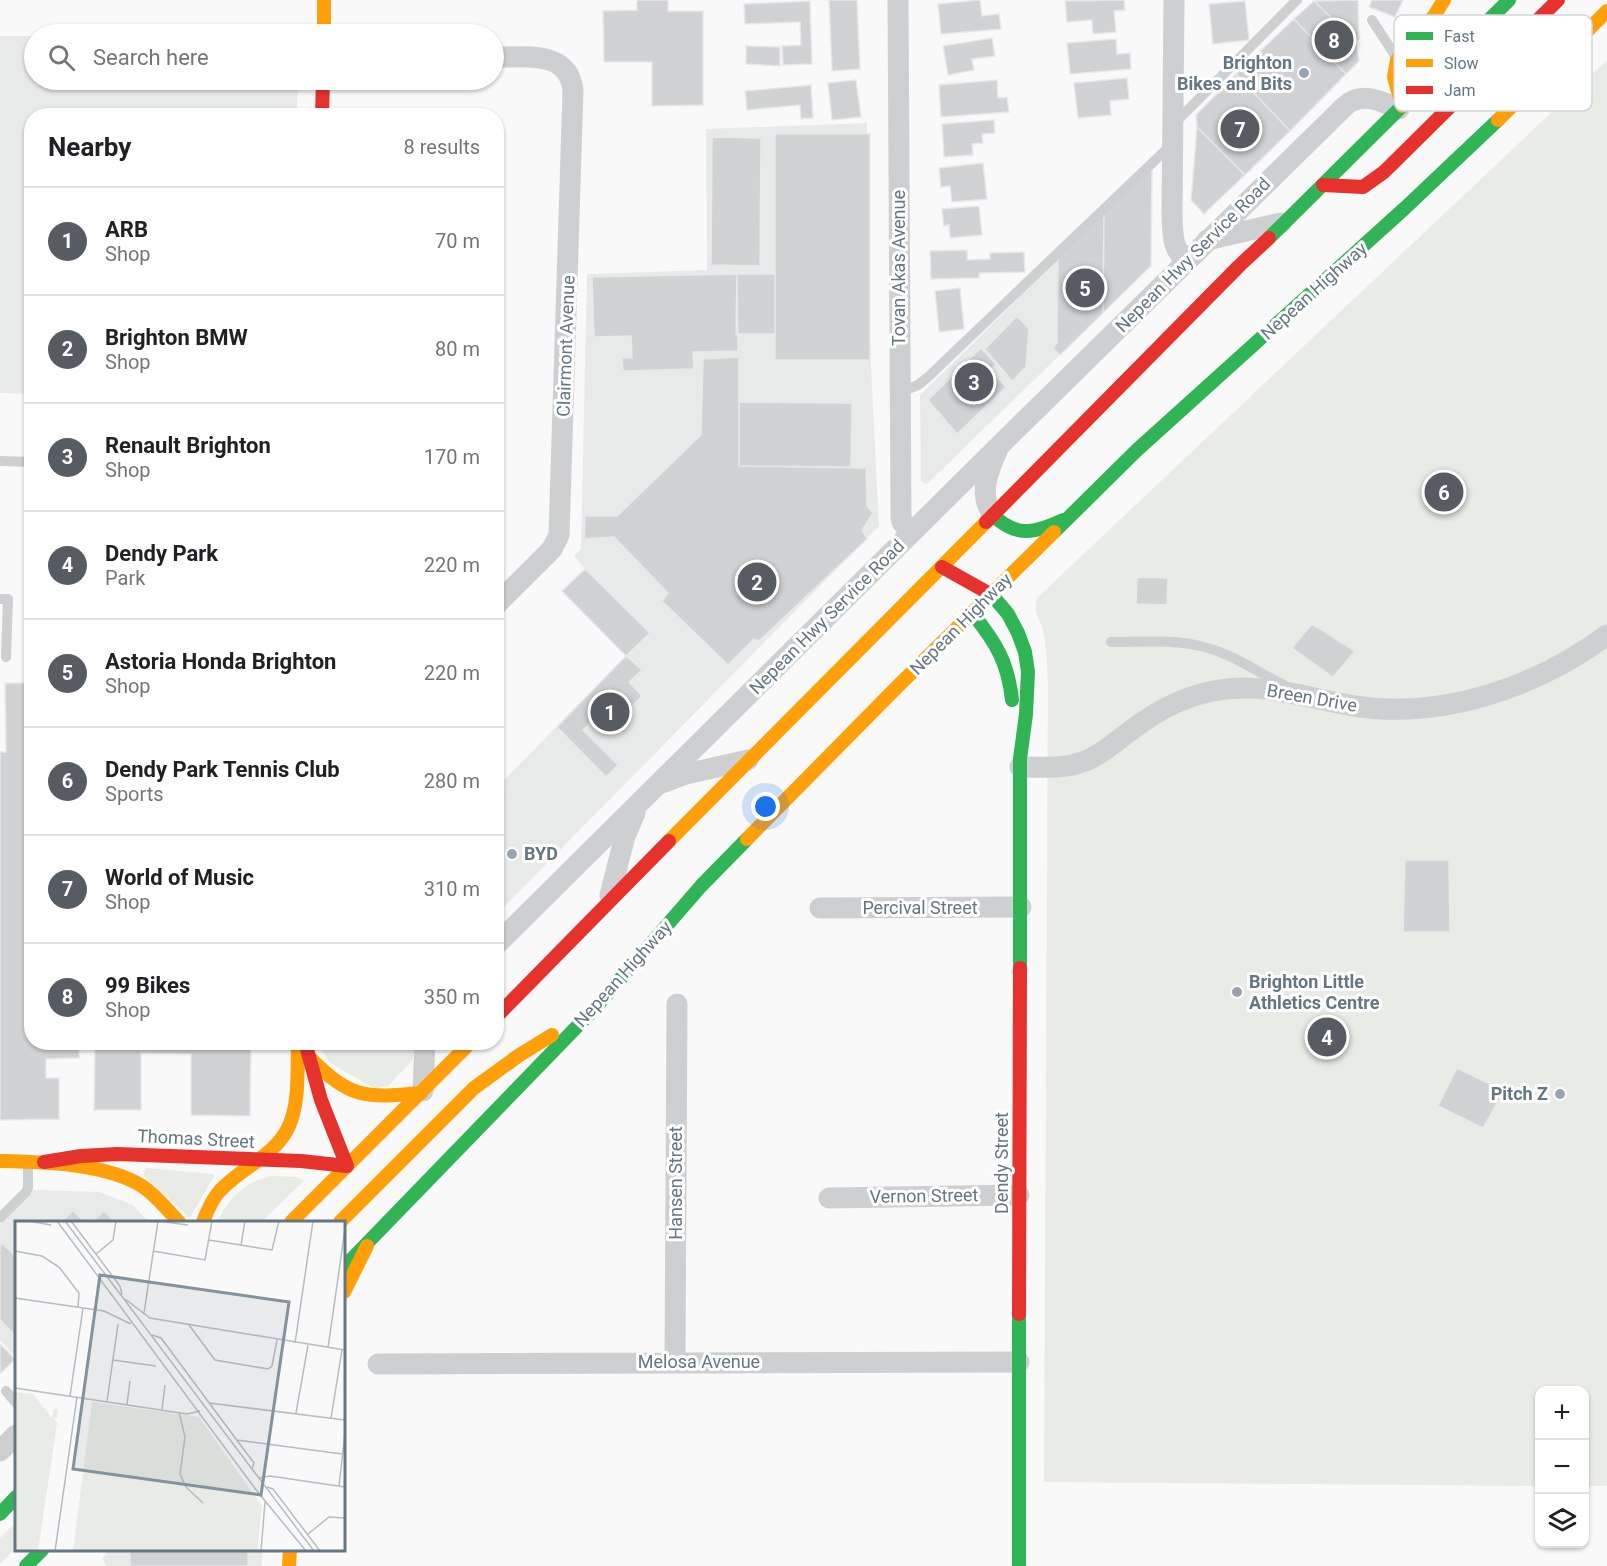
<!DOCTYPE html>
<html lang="en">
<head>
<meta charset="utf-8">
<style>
	:root { --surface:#fff; --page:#f6f6f6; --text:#202124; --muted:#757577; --line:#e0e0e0; --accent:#565c61 }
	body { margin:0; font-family:Roboto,sans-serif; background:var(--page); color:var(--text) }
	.controls { position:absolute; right:18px; bottom:18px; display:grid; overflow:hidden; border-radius:12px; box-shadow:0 2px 4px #0004 }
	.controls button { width:54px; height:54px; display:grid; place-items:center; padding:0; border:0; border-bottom:2px solid var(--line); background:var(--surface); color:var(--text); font:30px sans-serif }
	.you { position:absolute; left:766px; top:807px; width:21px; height:21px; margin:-15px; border:4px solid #fff; border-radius:50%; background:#1a73e8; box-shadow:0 0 0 9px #1a73e833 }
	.badge { display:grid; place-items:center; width:39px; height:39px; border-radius:50%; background:var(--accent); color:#fff; font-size:20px; font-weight:700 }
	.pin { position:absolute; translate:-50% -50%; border:3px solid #fff; box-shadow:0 2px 6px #0006 }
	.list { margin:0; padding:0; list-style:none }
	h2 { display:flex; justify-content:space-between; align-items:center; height:78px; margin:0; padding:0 24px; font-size:26px }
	h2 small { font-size:20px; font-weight:400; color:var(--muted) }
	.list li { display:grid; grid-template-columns:39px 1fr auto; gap:18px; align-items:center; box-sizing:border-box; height:108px; padding:0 24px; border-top:2px solid var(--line) }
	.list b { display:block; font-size:22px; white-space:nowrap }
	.list p { margin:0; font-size:20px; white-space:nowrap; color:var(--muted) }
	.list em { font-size:20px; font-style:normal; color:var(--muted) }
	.icon { flex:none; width:33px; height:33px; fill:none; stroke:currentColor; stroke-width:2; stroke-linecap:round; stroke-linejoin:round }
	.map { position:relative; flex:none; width:1607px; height:1566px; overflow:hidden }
	.search { position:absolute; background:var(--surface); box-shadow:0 2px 4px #0004; left:24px; top:24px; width:480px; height:66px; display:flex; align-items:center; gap:15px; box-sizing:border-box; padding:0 21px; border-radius:33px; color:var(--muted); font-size:22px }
	.panel { position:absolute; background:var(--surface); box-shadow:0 2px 4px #0004; left:24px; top:108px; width:480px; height:942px; border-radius:24px }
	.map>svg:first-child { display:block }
	.built { fill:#e8e9e9 }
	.green { fill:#e8ebe6 }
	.building { fill:#d0d2d3; stroke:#e8e8e8; stroke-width:1.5 }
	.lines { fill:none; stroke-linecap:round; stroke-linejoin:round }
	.lane { stroke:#cecfd0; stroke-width:10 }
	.street { stroke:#cecfd0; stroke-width:21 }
	.fast { stroke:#30b455; stroke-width:14 }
	.slow { stroke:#ff9f0a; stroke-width:14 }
	.jam { stroke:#e5322d; stroke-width:14 }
	.poi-dot { fill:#99a4ac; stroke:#fff; stroke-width:2 }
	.labels { text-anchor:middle; stroke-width:6; stroke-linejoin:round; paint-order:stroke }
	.poi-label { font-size:18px; font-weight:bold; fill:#657683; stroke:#fff; text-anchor:end }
	.street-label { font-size:18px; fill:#657683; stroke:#fff }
	.inset-road { fill:none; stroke:#b5bdc3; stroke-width:1.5 }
	.view { fill:#84929c; fill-opacity:0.15; stroke:#84929c; stroke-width:3 }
	.inset-edge { fill:none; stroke:#657683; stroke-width:3 }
	.key { fill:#fff; stroke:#d1d6da; stroke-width:1.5 }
	.key-label { font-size:16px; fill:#657683 }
</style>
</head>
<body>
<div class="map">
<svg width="1607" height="1566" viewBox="0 0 1607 1566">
	<rect width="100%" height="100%" fill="#f9f9f9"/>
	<path class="built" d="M 0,36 L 34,36 L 34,80 L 298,80 L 297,115 L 32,116 L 31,394 L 0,393 Z
		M 867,123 L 871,365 L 879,526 L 497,914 L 497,775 L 498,773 L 505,779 L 626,656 L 562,591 L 585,569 L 574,556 L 581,549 L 587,274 L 707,270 L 706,129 Z
		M 1152,167 L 1151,266 L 927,484 L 921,482 L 920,395 Z
		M 34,1190 L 99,1192 L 133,1205 L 149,1222 L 16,1222 L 16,1358 L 0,1340 L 0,1225 Z
		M 109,1550 L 262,1550 L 262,1566 L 107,1566 L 102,1559 Z"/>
	<path class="green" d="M 1607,60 L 1607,1486 L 1585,1486 L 1584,1390 L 1540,1390 L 1539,1486 L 1044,1482 L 1048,683 C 1047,666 1047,647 1043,630 C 1039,617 1033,613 1037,598 Z
		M 319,1043 L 417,1043 L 412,1061 L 389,1085 L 375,1089 L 329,1062 Z
		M 146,1168 L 213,1174 L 214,1176 L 190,1218 L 143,1175 Z
		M 272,1176 L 296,1177 L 304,1181 L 261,1222 L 217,1222 C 228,1198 246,1181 272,1176 Z
		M 16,1522 L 16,1548 L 0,1564 L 0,1538 Z"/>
	<path class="building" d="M 637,0 L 668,0 L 668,11 L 703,11 L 703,105 L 652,106 L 652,62 L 604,62 L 603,11 L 637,10 Z
		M 829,0 L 857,0 L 860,69 L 832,71 Z
		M 980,0 L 982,16 L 999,14 L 1001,29 L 941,34 L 938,4 Z
		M 1124,0 L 1125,10 L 1114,11 L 1116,32 L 1093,34 L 1092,20 L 1067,22 L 1065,1 Z
		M 1358,0 L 1359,39 L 1356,42 L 1314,1 Z
		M 1372,0 L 1403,0 L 1395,17 L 1369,7 Z
		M 810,1 L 812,64 L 783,65 L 782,46 L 801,45 L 800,22 L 745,24 L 744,4 Z
		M 1245,1 L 1249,40 L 1213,44 L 1209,4 Z
		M 1314,1 L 1356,42 L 1359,61 L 1346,74 L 1294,19 Z
		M 1294,19 L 1346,74 L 1290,131 L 1236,74 Z
		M 992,38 L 995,56 L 972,59 L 974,70 L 948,75 L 943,46 Z
		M 1116,39 L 1117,54 L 1130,53 L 1131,69 L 1070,74 L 1067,43 Z
		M 746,46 L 780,47 L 780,66 L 746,64 Z
		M 1236,74 L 1290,131 L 1245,175 L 1197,127 L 1196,115 Z
		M 1127,78 L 1129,99 L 1110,101 L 1111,115 L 1078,118 L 1074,83 Z
		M 856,80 L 861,117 L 832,120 L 828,83 Z
		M 997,80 L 998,98 L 1007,97 L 1009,112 L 941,117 L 939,85 Z
		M 811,85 L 813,118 L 801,119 L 800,105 L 747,110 L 745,91 Z
		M 994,120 L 995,133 L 982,134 L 983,143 L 972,144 L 973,155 L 944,157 L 942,124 Z
		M 1197,127 L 1245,175 L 1204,214 L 1191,200 Z
		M 775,134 L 870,134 L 870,360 L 775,360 Z
		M 712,137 L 761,138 L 760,266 L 711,265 Z
		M 983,163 L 987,199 L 952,202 L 950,186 L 941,187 L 939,168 Z
		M 1152,167 L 1151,266 L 1103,313 L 1104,214 Z
		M 979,206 L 982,235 L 950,238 L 949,225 L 944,226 L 942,209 Z
		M 1104,214 L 1103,313 L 1060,355 L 1053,348 L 1057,343 L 1058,259 Z
		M 967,250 L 967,260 L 990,259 L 990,253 L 1024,252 L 1025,272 L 979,273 L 979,278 L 931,279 L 930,251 Z
		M 737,274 L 775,274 L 775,334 L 736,334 Z
		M 737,274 L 738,351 L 693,352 L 694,369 L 623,371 L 622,358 L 632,358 L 631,336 L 594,337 L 592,277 Z
		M 960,288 L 964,329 L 939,332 L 935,291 Z
		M 1017,316 L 1029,329 L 1026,367 L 1012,381 L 985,349 Z
		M 981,348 L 996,364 L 990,370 L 1006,387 L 957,434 L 928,400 Z
		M 739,357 L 739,466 L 866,468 L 867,506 L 873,513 L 862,530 L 867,539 L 759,641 L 754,639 L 728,665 L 662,601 L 668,593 L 614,537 L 584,539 L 585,516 L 617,516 L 701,435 L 703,359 Z
		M 739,402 L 852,403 L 851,467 L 739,466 Z
		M 585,569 L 650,633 L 626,656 L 562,591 Z
		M 1137,577 L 1168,578 L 1167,605 L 1136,604 Z
		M 1312,624 L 1355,651 L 1333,677 L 1292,648 Z
		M 626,656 L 642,670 L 629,682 L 642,696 L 608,729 L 596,717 L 583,730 L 618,765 L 606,777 L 557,727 Z
		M 5,683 L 32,683 L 32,1042 L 79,1042 L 79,1058 L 46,1059 L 46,1078 L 59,1078 L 59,1119 L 0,1120 L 0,752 L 6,752 Z
		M 496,788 L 506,797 L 496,807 Z
		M 1405,860 L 1449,860 L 1450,932 L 1403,932 Z
		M 95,1042 L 251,1042 L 250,1116 L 191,1115 L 191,1054 L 141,1053 L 141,1110 L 94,1110 Z
		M 1457,1068 L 1504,1091 L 1483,1128 L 1438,1106 Z
		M 73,1211 L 85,1222 L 61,1222 Z
		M 104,1211 L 115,1222 L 92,1222 Z
		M 2,1243 L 16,1257 L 16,1336 L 0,1320 L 0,1246 Z
		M 0,1344 L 15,1359 L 0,1374 Z
		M 132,1550 L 248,1550 L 248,1566 L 130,1566 L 130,1552 Z"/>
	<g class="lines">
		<path class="lane" d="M 1372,20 L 1396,57
			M 1175,123 L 1297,0
			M 900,392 L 918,385 L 927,378 L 1171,145
			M 0,461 L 32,462
			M 0,599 L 8,599 L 6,657
			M 1111,642 C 1141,642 1175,639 1204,647 C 1233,654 1257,672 1284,685
			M 0,1218 L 26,1192 L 28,1188 L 28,1164
			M 6,1391 L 16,1403"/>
		<path class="street" d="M 898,0 L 901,517 L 902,522 L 911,533
			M 1174,0 L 1172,213 C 1173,234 1171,246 1186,262
			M 494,57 C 524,58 568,49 573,90 L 559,535 L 552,549 L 496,605
			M 1207,240 L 1281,223
			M 993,515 C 978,494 988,472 997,451
			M 1020,767 C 1040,767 1061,769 1079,763 C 1100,757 1116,741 1133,729 C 1159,709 1187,695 1219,690 C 1266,682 1309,699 1354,706 C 1442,720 1537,687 1607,635
			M 662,783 L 686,774 L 748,760
			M 610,895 L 625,836 L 635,813
			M 820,908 L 1021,907
			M 496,945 L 999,446 L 1345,106 C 1362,91 1381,101 1399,109
			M 423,1091 L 425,1042
			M 829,1198 L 1019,1195
			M 675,1362 L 677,1004
			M 378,1364 L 1019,1362
			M 0,1451 L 16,1435"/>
		<path class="fast" d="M 1269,238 L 1509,0
			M 993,515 C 1016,538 1036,533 1063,520
			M 1054,532 L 1137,450 L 1405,208 L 1498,120
			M 992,595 L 1008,614 L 1018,633 L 1025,652 L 1028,672 L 1026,714 L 1020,759 L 1020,968
			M 973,614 C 996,643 1008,662 1012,700
			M 344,1267 L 596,1007 L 701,886 L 747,839
			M 0,1514 L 16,1497
			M 26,1566 L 42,1550
			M 1019,1566 L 1019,1314"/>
		<path class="slow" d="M 324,0 L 324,34
			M 1402,106 L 1394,77 L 1397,60 L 1408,43 L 1434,16 L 1444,0
			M 1498,120 L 1607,11
			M 747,839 L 896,688 L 1054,532
			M 669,841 L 986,522
			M 310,1058 C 351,1099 365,1098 421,1093
			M 0,1161 C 43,1162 105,1163 142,1186 C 156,1195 167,1210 179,1222
			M 203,1222 C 207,1212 211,1201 218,1193 C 239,1168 275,1157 289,1126 C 300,1101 297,1068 298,1042
			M 291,1222 L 471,1042
			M 340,1222 L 474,1088 L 518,1056 L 552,1035
			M 344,1292 L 367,1246
			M 289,1566 L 290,1550"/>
		<path class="jam" d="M 322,116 L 323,80
			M 1323,185 L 1363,187 L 1384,172 L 1558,0
			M 986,522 L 1240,265 L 1269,238
			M 942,567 L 992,595
			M 496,1017 L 669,841
			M 305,1042 L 321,1100 L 347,1166
			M 44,1162 L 81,1156 L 117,1154 L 301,1161 L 347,1166
			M 1019,1314 L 1020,968"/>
	</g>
	<g class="poi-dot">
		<circle cx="1304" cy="73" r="6"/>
		<circle cx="512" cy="854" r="6"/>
		<circle cx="1237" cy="992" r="6"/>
		<circle cx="1560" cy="1094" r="6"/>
	</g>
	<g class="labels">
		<g class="poi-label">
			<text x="1292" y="69">Brighton<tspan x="1292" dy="21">Bikes and Bits</tspan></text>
			<text x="524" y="860" text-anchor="start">BYD</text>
			<text x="1249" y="988" text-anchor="start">Brighton Little<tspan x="1249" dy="21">Athletics Centre</tspan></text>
			<text x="1548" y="1100">Pitch Z</text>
		</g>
		<g class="street-label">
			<text transform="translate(1193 255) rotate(-45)" y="6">Nepean Hwy Service Road</text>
			<text transform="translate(899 268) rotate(-90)" y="6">Tovan Akas Avenue</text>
			<text transform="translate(1314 291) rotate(-42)" y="6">Nepean Highway</text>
			<text transform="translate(566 346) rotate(-88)" y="6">Clairmont Avenue</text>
			<text transform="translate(827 617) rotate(-45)" y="6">Nepean Hwy Service Road</text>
			<text transform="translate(961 624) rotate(-45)" y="6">Nepean Highway</text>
			<text transform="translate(1312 698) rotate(10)" y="6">Breen Drive</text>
			<text x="920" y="914">Percival Street</text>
			<text transform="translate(623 974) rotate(-48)" y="6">Nepean Highway</text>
			<text transform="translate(196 1139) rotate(3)" y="6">Thomas Street</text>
			<text transform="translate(1002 1163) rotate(-90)" y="6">Dendy Street</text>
			<text transform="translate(676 1183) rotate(-90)" y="6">Hansen Street</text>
			<text transform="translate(924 1196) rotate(-1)" y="6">Vernon Street</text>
			<text x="699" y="1368">Melosa Avenue</text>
		</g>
	</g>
	<g transform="translate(15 1221)">
		<rect width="330" height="330" fill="#f9f9f9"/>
		<path d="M 0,171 L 18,173 L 37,197 L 39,188 L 43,188 L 42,197 L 38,197 L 42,202 L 23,330 L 0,330 ZM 77,181 L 184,196 L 247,285 L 242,330 L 58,330 Z" fill="#e8ebe6"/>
		<path class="inset-road" d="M 13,0 L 36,4M 42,0 L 242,270 L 291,330M 50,0 L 299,330M 56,0 L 105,65 L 107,74M 194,19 L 257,29 L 264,0M 226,24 L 230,0M 0,30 L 27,35 L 44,46 L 64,72 L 63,86M 138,30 L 190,39 L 197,0M 81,33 L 98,19 L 101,0M 0,77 L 89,90 L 116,103M 110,78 L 135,97 L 330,129M 129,92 L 143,0 L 173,4M 174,104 L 200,139 L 253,148 L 257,145 L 262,119M 137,114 L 146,117 L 224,222 L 239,242 L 237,248M 280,122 L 298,0M 313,127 L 330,8M 98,139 L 141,145M 0,167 L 172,193 L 185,190M 55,175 L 68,87M 92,180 L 103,103M 194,182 L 330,199M 112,183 L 115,160M 147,188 L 150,164M 164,191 L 170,216 L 165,253 L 171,266 L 188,282M 281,192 L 293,124M 316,197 L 327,129M 222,219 L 327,233M 244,257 L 255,255 L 330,266M 324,265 L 330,212M 252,266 L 258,268 L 305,330M 293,313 L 314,296 L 330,297M 40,330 L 62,176M 246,330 L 250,281"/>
		<path class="view" d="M 85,54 L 274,81 L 246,274 L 58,248 Z"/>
		<rect width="330" height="330" class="inset-edge"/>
	</g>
	<rect x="1394" y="15" width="198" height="96" rx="9" class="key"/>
	<rect x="1406" y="32" width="27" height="8" fill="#30b455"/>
	<rect x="1406" y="59" width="27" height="8" fill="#ff9f0a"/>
	<rect x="1406" y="86" width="27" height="8" fill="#e5322d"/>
	<g class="key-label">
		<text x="1444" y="42">Fast</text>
		<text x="1444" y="69">Slow</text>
		<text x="1444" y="96">Jam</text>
	</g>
</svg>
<div class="controls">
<button>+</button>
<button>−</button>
<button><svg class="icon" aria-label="layers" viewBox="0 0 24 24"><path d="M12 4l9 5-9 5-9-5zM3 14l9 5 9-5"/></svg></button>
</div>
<div class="you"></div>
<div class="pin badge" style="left:610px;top:712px">1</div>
<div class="pin badge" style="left:757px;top:582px">2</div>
<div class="pin badge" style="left:974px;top:382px">3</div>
<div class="pin badge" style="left:1327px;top:1037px">4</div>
<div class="pin badge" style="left:1085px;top:288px">5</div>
<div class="pin badge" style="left:1444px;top:492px">6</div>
<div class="pin badge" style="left:1240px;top:129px">7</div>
<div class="pin badge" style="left:1334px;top:40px">8</div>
<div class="search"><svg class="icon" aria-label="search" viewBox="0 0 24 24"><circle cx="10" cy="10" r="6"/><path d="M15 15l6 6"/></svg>Search here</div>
<section class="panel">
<h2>Nearby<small>8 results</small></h2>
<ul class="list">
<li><span class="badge">1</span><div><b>ARB</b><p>Shop</p></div><em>70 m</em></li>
<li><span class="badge">2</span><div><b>Brighton BMW</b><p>Shop</p></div><em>80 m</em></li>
<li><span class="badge">3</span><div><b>Renault Brighton</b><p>Shop</p></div><em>170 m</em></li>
<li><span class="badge">4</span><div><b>Dendy Park</b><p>Park</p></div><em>220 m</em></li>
<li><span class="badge">5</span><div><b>Astoria Honda Brighton</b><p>Shop</p></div><em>220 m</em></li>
<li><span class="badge">6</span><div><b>Dendy Park Tennis Club</b><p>Sports</p></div><em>280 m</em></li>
<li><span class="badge">7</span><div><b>World of Music</b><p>Shop</p></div><em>310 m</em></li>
<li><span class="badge">8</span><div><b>99 Bikes</b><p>Shop</p></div><em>350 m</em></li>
</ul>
</section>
</div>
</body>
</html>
